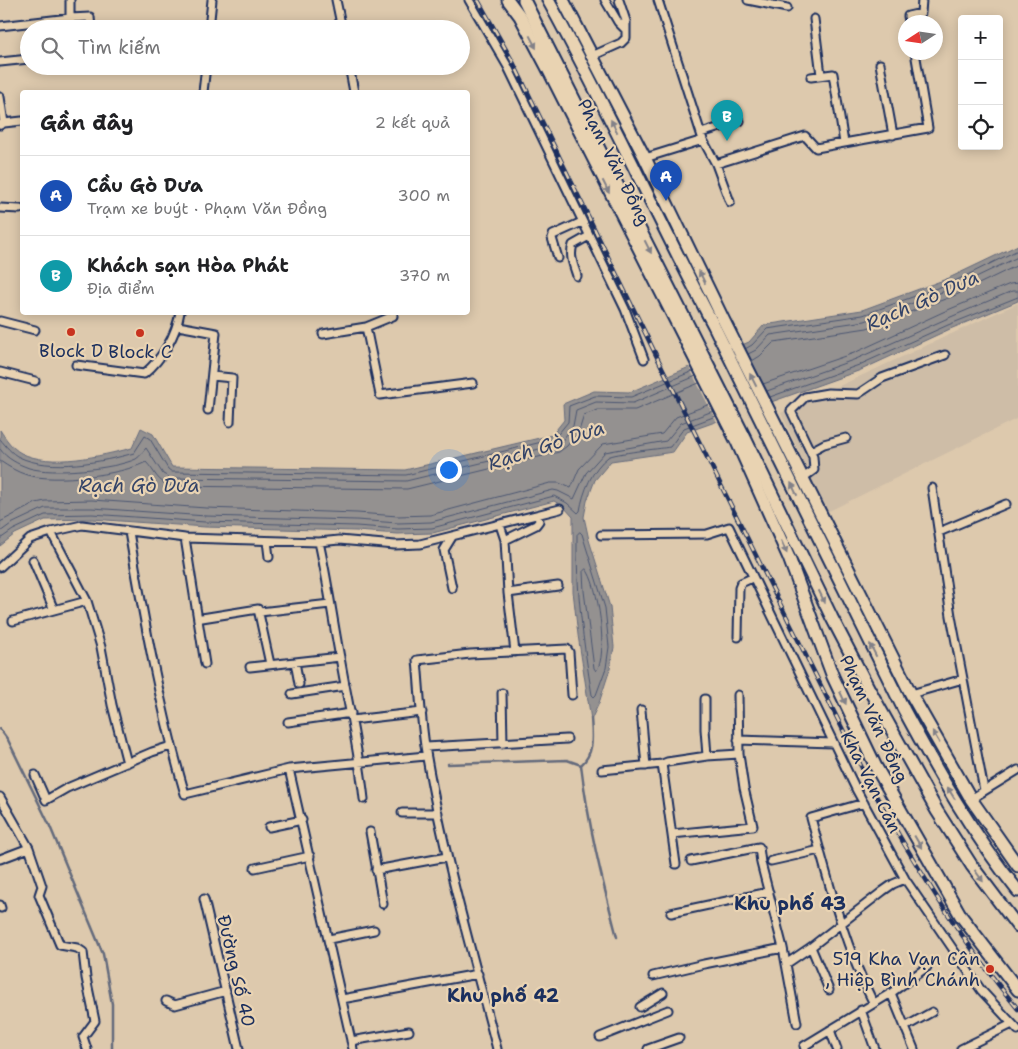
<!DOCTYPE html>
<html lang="vi">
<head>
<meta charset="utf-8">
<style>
	:root { --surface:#fff; --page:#f6f6f6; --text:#202124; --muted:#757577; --line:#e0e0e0; --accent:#2563eb }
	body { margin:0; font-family:"Shantell Sans",sans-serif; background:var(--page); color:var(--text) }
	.controls { position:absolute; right:15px; top:15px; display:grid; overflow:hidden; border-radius:5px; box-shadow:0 2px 12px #0003 }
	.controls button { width:45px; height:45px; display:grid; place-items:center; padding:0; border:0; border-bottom:1px solid var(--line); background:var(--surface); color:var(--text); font:25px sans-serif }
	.compass { position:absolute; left:898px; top:15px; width:45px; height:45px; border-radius:50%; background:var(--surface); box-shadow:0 2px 12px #0003; rotate:258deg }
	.you { position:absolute; left:448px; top:469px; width:18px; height:18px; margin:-12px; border:4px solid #fff; border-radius:50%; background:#1a73e8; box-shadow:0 0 0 8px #1a73e833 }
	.badge { display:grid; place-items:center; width:32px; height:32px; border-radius:50%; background:var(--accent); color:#fff; font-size:16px; font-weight:700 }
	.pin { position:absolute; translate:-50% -41px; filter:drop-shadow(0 1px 2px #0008) }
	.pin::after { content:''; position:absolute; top:26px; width:18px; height:15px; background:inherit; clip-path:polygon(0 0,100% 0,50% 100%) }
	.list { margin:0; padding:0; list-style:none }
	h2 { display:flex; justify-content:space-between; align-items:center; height:65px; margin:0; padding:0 20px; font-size:21px }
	h2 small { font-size:16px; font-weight:400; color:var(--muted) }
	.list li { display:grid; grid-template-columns:32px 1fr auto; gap:15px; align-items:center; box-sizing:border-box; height:80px; padding:0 20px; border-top:1px solid var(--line) }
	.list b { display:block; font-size:19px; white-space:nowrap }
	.list p { margin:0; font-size:16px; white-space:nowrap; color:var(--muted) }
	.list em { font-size:16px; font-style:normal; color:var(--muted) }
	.icon { flex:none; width:28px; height:28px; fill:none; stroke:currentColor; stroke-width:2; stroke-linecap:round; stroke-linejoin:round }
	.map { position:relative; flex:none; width:1018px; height:1049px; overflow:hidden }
	.search { position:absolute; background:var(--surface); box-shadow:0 2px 12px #0003; left:20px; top:20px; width:450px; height:55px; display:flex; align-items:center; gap:12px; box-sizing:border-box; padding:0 18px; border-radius:28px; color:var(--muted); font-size:19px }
	.panel { position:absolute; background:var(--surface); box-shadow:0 2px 12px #0003; left:20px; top:90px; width:450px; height:225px; border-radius:5px }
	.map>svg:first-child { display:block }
	.built { fill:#cebda7 }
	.water { fill:#949190; stroke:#646a7c }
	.pier { fill:#ddc9ad }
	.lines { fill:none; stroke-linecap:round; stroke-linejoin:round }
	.shore { stroke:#4b5672; stroke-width:1 }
	.stream { stroke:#646a7c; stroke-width:2.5 }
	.minor-casing { stroke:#1b2f5e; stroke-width:11 }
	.primary-casing { stroke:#1b2f5e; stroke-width:15 }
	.trunk-casing { stroke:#1b2f5e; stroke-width:15 }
	.minor { stroke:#e9d3b2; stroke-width:7 }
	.primary { stroke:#e9d3b2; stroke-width:11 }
	.trunk { stroke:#e9d3b2; stroke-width:11 }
	.rail-casing { stroke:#1b2f5e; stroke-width:4.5 }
	.rail { stroke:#e9d3b2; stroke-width:2.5; stroke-dasharray:8; stroke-linecap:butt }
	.oneway { fill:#828188 }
	.poi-dot { fill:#c8321e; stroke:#e9d3b2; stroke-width:2 }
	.labels { text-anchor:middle; stroke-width:4.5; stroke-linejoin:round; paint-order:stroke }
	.street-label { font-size:18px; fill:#1b2f5e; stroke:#e9d3b2 }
	.poi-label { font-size:18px; fill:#1b2f5e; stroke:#e9d3b2 }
	.water-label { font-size:19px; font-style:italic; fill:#334368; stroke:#e9d3b2 }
	.neighbourhood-label { font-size:19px; font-weight:bold; fill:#1b2f5e; stroke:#e9d3b2 }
</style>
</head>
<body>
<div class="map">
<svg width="1018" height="1049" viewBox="0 0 1018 1049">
	<rect width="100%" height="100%" fill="#ddc9ad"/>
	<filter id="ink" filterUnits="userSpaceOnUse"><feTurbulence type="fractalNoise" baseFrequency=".02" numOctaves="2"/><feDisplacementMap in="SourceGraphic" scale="10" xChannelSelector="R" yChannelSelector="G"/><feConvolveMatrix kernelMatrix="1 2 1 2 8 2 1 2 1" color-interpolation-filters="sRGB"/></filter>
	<g filter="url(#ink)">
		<path class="built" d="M 1018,303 L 1018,418 L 827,512 L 781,413 Z"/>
		<path class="water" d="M 1018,245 L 1018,301 L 950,329 L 861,370 L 687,432 L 673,452 L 611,461 L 595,480 L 587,501 L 584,517 L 589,540 L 610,607 L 614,647 L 610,669 L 599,703 L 591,720 L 578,635 L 573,591 L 573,517 L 564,507 L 554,501 L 433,533 L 398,534 L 356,531 L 205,527 L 92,519 L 45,520 L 15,534 L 0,546 L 0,430 C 6,439 12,448 21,453 C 51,468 101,456 132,448 L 141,428 L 153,434 L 172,467 L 405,470 L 552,435 L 564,420 L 563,404 L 594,391 L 630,392 L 749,342 L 764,325 L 862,310 L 949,278 Z"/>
		<path class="pier" d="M 739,343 L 771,404 L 718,424 L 688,365 Z"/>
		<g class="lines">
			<path class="shore" d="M 745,349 L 752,345 L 767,329 L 863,315 L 951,283 L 1018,250
				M 748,354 L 756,350 L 770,335 L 865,321 L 953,288 L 1018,257
				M 752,361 L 760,356 L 774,342 L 867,328 L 956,295 L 1018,265
				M 763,384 L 854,353 L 943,312 L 1010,284 L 1018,283
				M 767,391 L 856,359 L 946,319 L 1012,291 L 1018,291
				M 770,397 L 859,365 L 948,325 L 1018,297
				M 0,439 C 6,446 11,453 19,457 C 50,472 103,462 134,453 L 145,436 L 150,439 L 168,469 L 172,472 L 406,475 L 554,439 L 568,422 L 569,406 L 595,396 L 631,397 L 693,371
				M 0,449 C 7,459 18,464 29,468 C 52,475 114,469 136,459 C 141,456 143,451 146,448 L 163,474 L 171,478 L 406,481 L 556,445 L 561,442 L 573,426 L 576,410 L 596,402 L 633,403 L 696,376
				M 0,461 C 9,467 17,472 27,475 C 55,483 121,475 146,462 C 155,471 157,483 172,486 L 407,489 L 559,452 L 567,446 L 579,431 L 584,415 L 598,410 L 635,410 L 699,383
				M 0,522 L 36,503 L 45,501 L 92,500 L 206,508 L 357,513 L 398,516 L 430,515 L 550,483 L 559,483 L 571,488 L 579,469 L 603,444 L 662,434 L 676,417 L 710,404
				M 0,532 L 11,524 L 45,508 L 92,508 L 206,516 L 356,520 L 398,523 L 431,522 L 553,490 L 558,491 L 574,499 L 586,473 L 605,452 L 666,441 L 681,423 L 713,411
				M 580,532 L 582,534 L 605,608 L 609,647 L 606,668 L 596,695 L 594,697 L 592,695 C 583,642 576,589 577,535 Z
				M 0,539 L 13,530 L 45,515 L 92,514 L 205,522 L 356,526 L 398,529 L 432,528 L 554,496 L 567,503 L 578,513 L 580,511 C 583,492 592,469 608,457 C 614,453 659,449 670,447 L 684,428 L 716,416
				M 586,569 C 598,582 609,657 596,671 L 594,668 L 584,591 L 583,572 Z"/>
			<path class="stream" d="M 591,718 C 592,735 595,753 581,765 C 588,824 602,880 617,937
				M 0,729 L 8,740 L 49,824 L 103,954 L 112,1004 L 112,1049
				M 448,764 L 567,760 L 581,765"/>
			<g class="minor-casing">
				<path id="minor" d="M 336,0 L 342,29
					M 469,0 L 508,67 L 625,309 L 644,359
					M 605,0 L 618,22 L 625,29
					M 658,0 L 703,140
					M 748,0 L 787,8
					M 70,18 L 70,0
					M 814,19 L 821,75
					M 909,22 L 908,16 L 921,13 L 922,0
					M 0,26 L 70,18 L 90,17 L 91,29
					M 209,29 L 212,0
					M 592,56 L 621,43 L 626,38 L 626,21 L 619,0
					M 0,62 L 29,59
					M 880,64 L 893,135
					M 349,66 L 354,92
					M 811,77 L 833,74 L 844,143
					M 203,92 L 206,66
					M 0,97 L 4,123
					M 0,125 L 4,123 L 22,121
					M 701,133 L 740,121
					M 645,158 L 703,140 L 716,164 L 805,136 L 816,148 L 928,128 L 915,52
					M 716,164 L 730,202
					M 0,208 L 20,209
					M 558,258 L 552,238 L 553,235 L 582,222
					M 577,276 C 574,266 569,256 573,245 L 589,236
					M 393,312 L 393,316 L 366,327 L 380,395 L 473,383
					M 0,321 L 35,330
					M 178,326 L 216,333 L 208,410
					M 323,334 L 366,327
					M 76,365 L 144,374 C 162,359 176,336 180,312
					M 0,372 L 35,381
					M 212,376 L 232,378 L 230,422
					M 811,451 L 824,444 L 846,438
					M 803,478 L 814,470 L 813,457 L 791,411 L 805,397 L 828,393 L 858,394 L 882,378 L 945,355
					M 500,525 L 505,540 L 508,593 L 515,652
					M 51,532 L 87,601 L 101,647 L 112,705 L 127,763
					M 129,532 C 144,620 160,708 185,794 L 289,769 L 426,756
					M 939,532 L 1006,504
					M 601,535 L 707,534 L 729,527 L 856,789 L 905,879 L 981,990 L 1018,1030
					M 452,537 L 444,550 L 452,588
					M 185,538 L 205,664
					M 505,540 L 536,525 L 539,521 L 538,515
					M 267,541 L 269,557
					M 319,542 C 328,582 333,622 341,663 C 349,708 359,753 364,799
					M 33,560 L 54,610
					M 0,567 L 30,539 L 51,532 L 82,525 L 185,538 L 319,542 L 339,540 L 395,545 L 420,544 L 560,509
					M 508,593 L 558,586
					M 260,612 L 330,604
					M 202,618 L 258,609 L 270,664
					M 13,621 L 87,601
					M 738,637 L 739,588 L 741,583 L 752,578
					M 295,662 L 299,684
					M 250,667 L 340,657
					M 963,679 L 984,790
					M 502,693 L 503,744
					M 292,694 L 345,686
					M 911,694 L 963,679 L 951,616 L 932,488
					M 705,699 L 705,729 L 707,756
					M 641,710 L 646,766
					M 352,720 L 422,712
					M 288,722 L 351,713
					M 738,740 L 833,743
					M 426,747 L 567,739
					M 662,764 L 676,864
					M 289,769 L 353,1049
					M 602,770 L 662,764 L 667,762 L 707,756 L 739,754
					M 35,775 L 46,800 L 67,788 L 152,752 L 171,746
					M 0,797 L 29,848 L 42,886 L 39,895 L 60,945 L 77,948 L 83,952 L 86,978 L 95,1021 L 83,1037 L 87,1049
					M 971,799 L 1018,770
					M 864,803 L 811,818 C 828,880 844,945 873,1002
					M 402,813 L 438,813
					M 269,827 L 302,820
					M 370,832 L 383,904
					M 672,834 L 753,826 L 744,788 L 739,754 L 738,695
					M 0,859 L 29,848
					M 691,861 L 759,847 L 761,863 L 783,948 L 797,1023
					M 771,861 L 820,850
					M 255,868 L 310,856
					M 376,870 L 447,857
					M 204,899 L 239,1049
					M 0,905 L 1,908
					M 671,913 L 769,892
					M 329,939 L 374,930
					M 811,947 L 829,990
					M 786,964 L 811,947 L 883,891 L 893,884 L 905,879
					M 653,976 L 704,964 L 783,948
					M 891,993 L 914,1049
					M 342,999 L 478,974
					M 166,1001 L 175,1005 L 226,991
					M 640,1007 L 663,993
					M 861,1010 L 875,1049
					M 905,1027 L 932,1012
					M 830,1030 L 837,1049
					M 600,1037 L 668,1010
					M 351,1041 L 409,1031
					M 497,1049 C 472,953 444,856 427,758 C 421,726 420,693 417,660 L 470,654 L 567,649 L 569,652 L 572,695
					M 648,1049 L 679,1038
					M 805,1049 L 804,1046 L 891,993 L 927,967
					M 961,1049 L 1012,1024"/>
			</g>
			<g class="primary-casing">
				<path id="primary" d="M 508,0 L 520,16 L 547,67 L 737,442 L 789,558 L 833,677 L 876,767 L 961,916 L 1018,990
					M 563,0 L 645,158 L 724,321 L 911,694 L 971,799 L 1018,866"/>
			</g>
			<g class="trunk-casing">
				<path id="trunk" d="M 524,0 L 745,438 L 832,618 L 869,689 L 937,811 L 972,866 L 1018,927
					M 548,0 C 607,107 657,218 714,326 L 904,710 C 938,773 973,835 1018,891"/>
			</g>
			<use href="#minor" class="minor"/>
			<use href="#primary" class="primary"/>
			<use href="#trunk" class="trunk"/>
			<g class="rail-casing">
				<path id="rail" d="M 478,0 L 513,62 L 654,351 L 875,794 C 918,869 962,942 1018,1009"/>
			</g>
			<use href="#rail" class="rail"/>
		</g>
		<defs><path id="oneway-solid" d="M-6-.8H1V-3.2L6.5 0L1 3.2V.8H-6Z" transform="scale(1.25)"/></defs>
		<g class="oneway">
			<use href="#oneway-solid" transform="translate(533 42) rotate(62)"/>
			<use href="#oneway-solid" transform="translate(614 126) rotate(-117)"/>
			<use href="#oneway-solid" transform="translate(606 187) rotate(63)"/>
			<use href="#oneway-solid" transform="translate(648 247) rotate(63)"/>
			<use href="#oneway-solid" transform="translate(702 277) rotate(-116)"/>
			<use href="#oneway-solid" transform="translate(753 380) rotate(-117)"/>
			<use href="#oneway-solid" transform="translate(794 489) rotate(-116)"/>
			<use href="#oneway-solid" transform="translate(784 547) rotate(66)"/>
			<use href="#oneway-solid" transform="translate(822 597) rotate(64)"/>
			<use href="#oneway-solid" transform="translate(873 650) rotate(-117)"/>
			<use href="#oneway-solid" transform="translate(843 698) rotate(65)"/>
			<use href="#oneway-solid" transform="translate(936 737) rotate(-120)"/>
			<use href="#oneway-solid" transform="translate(951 793) rotate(-122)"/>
			<use href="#oneway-solid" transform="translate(918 842) rotate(60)"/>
			<use href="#oneway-solid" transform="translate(979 876) rotate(54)"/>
		</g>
	</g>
	<g class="poi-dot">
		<circle cx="71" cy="332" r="5"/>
		<circle cx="140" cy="333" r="5"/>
		<circle cx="990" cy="969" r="5"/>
	</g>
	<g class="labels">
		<g class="street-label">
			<text transform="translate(614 162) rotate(63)" y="6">Phạm Văn Đồng</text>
			<text transform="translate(874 719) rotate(65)" y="6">Phạm Văn Đồng</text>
			<text transform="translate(871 782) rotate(63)" y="6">Kha Vạn Cân</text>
			<text transform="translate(236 971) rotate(77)" y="6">Đường Số 40</text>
		</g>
		<g class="poi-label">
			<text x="71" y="357">Block D</text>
			<text x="140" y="358">Block C</text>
			<text x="980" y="965" text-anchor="end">519 Kha Vạn Cân<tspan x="980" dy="21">, Hiệp Bình Chánh</tspan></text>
		</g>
		<g class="water-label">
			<text transform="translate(922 300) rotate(-24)" y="7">Rạch Gò Dưa</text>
			<text transform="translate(546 445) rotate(-18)" y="7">Rạch Gò Dưa</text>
			<text x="139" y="492">Rạch Gò Dưa</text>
		</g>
		<g class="neighbourhood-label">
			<text x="790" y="910">Khu phố 43</text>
			<text x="503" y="1002">Khu phố 42</text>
		</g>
	</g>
</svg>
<div class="controls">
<button>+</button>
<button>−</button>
<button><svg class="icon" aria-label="locate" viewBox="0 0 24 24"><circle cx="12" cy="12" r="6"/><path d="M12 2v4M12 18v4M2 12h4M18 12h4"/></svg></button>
</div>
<svg class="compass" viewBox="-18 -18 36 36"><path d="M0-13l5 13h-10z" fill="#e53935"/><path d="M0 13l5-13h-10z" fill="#757577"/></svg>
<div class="you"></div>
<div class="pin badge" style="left:666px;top:201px;background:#1a4fb4">A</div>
<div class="pin badge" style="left:727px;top:141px;background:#0f9aa8">B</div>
<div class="search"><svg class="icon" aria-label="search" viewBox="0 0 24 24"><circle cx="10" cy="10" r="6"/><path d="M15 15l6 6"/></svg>Tìm kiếm</div>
<section class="panel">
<h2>Gần đây<small>2 kết quả</small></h2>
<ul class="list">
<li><span class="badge" style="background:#1a4fb4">A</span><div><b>Cầu Gò Dưa</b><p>Trạm xe buýt · Phạm Văn Đồng</p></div><em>300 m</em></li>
<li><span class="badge" style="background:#0f9aa8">B</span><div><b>Khách sạn Hòa Phát</b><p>Địa điểm</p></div><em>370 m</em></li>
</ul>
</section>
</div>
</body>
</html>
